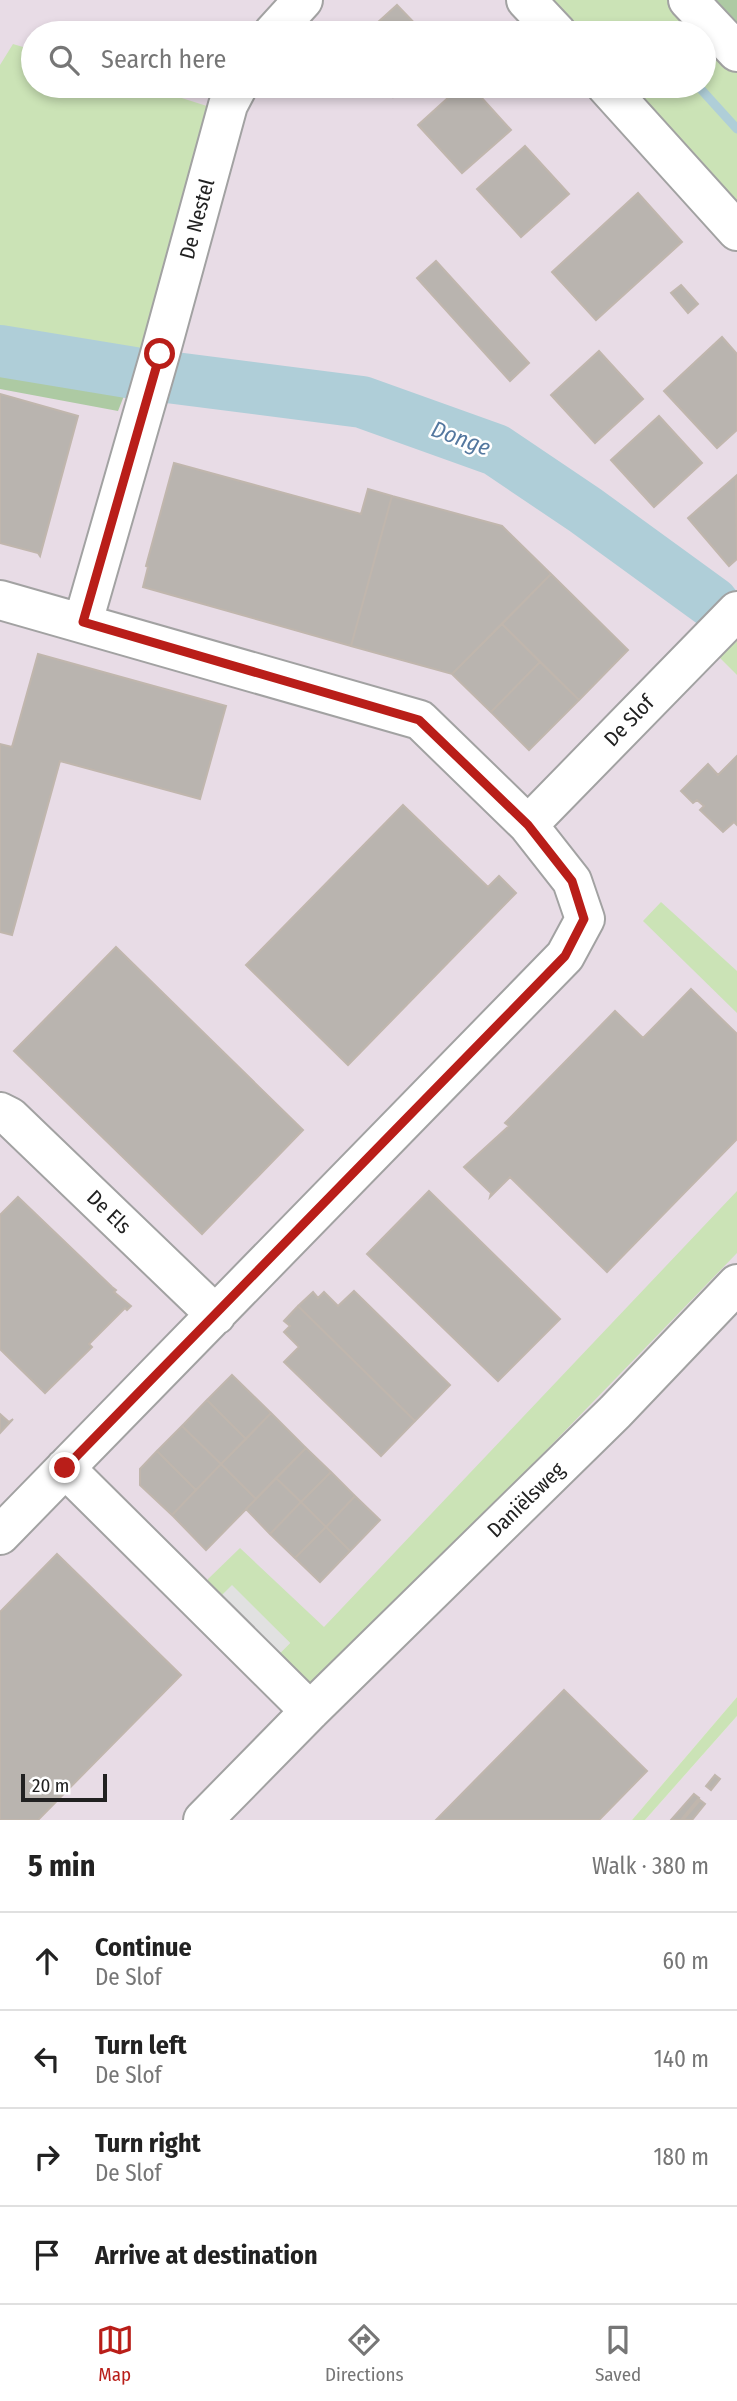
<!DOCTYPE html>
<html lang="en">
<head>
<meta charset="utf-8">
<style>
	:root { --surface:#fff; --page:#f2f2f2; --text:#222; --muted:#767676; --line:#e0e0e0; --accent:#b91e19 }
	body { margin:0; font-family:"Fira Sans Condensed",sans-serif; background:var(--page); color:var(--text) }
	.scale { position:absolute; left:21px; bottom:18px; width:86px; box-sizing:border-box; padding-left:7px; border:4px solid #212121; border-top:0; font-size:19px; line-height:24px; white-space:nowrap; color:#212121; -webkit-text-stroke:5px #fff; paint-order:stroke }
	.stop { position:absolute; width:21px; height:21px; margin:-16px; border:5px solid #b91e19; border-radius:50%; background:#fff }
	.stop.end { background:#b91e19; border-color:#fff; box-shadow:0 2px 7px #0008 }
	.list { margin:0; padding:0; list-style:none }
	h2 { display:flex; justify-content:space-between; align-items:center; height:91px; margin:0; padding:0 28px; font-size:30px }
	h2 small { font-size:23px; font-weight:400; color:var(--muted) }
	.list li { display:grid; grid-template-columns:46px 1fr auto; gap:21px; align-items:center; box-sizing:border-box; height:98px; padding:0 28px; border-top:2px solid var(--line) }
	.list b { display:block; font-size:26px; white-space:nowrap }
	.list p { margin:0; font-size:23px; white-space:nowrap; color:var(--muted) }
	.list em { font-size:23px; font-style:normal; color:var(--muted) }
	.icon { flex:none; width:38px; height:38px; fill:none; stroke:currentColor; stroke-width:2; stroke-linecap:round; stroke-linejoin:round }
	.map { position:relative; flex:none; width:737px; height:1820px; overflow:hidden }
	.search { position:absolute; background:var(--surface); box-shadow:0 4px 10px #0003; left:21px; right:21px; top:21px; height:77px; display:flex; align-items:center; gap:18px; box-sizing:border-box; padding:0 24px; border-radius:38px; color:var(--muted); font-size:26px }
	.sheet { height:483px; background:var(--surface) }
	nav { display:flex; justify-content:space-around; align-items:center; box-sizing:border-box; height:98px; border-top:2px solid var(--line); background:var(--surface); font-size:19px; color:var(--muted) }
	nav a { display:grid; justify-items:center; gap:4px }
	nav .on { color:var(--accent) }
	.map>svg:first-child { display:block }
	.industrial { fill:#e8dce6; fill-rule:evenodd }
	.grass { fill:#cbe3b6 }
	.forest { fill:#adcaa3 }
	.parking { fill:#e1e1e1 }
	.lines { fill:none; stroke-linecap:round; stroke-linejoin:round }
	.stream { stroke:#afced8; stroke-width:9 }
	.river { stroke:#afced8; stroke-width:52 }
	.building { fill:#b9b4af; stroke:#c0b6ad; stroke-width:2 }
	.minor-casing { stroke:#a2a2a2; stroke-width:42 }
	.minor { stroke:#fff; stroke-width:38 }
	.route { stroke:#b91e19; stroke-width:9 }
	.labels { text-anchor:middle; stroke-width:5; stroke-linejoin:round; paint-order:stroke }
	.street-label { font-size:21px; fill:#212121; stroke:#fff }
	.water-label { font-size:23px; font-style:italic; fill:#54789f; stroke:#fff }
</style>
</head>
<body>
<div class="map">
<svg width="737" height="1820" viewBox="0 0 737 1820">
	<rect width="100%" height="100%" fill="#f0eee9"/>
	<path class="industrial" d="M 0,0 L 723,0 L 737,15 L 737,1697 L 632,1820 L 0,1820 ZM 33,33 L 704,33 L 704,86 L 33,86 Z
		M 737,1716 L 737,1820 L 645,1820 Z"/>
	<path class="grass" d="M 552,0 L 683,0 L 737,58 L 737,206 L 629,86 L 704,86 L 704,33 L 582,33 Z
		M 13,44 L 33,50 L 33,86 L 144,86 L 210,107 L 135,368 L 0,348 L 0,65 Z
		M 737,641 L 737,675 L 719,657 Z
		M 661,902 L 737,971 L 737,1013 L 643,921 Z
		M 737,1191 L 737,1253 L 329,1675 L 314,1686 L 297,1678 L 274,1659 L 290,1643 L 232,1586 L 216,1601 L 207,1591 L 208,1579 L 240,1548 L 324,1627 Z
		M 737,1697 L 737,1716 L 645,1820 L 632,1820 Z"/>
	<path class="forest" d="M 701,0 L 737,0 L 737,37 Z
		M 0,348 L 135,368 L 118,411 L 0,389 Z"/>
	<path class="parking" d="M 232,1585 L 290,1643 L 274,1659 L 216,1601 Z"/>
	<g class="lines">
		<path class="stream" d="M 645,27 L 650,33
			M 698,86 L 737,129"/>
		<path class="river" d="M 0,351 L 134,373
			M 167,377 L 362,402 L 496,450 L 585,510 L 713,603"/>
	</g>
	<path class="building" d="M 397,5 L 424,33 L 366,33 Z
		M 383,86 L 405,86 L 393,97 Z
		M 461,86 L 471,86 L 511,130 L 462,173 L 418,125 Z
		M 525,146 L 569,194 L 521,237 L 477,189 Z
		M 638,193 L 682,242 L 596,320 L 552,272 Z
		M 436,261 L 529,363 L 510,381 L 417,278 Z
		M 681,285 L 698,304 L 688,313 L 671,293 Z
		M 722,337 L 737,354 L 737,430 L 717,448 L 664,391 Z
		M 599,351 L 643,399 L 595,443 L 551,395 Z
		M 0,394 L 78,416 L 40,556 L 38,553 L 0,543 Z
		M 659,416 L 702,463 L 654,507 L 611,460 Z
		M 174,463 L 361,514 L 368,489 L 392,496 L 351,646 L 143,587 L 148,567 L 146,566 Z
		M 736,476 L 737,559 L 729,566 L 688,518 Z
		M 392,496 L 502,526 L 551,574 L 452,674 L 351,646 Z
		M 551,574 L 628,650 L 579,700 L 502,624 Z
		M 502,624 L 540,662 L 491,712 L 452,674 Z
		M 38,654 L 226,706 L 200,799 L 60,761 L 12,935 L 0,932 L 0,744 L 12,747 Z
		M 540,662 L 579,700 L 529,750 L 491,712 Z
		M 737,756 L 737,825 L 734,822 L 723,832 L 700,810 L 704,806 L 697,800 L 693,803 L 681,791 L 708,764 L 718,775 Z
		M 403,805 L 488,887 L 499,876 L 516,893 L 348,1065 L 246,965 Z
		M 116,947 L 303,1130 L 202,1234 L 14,1051 Z
		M 691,989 L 737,1034 L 737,1139 L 607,1272 L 510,1177 L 490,1197 L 491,1193 L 464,1167 L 509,1126 L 505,1123 L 615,1011 L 643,1038 Z
		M 429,1191 L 560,1319 L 498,1381 L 367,1254 Z
		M 18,1197 L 112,1287 L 116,1290 L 114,1292 L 131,1306 L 127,1310 L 125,1308 L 89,1344 L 92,1347 L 45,1393 L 0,1349 L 0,1215 Z
		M 354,1291 L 450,1385 L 415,1421 L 298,1306 L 313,1292 L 318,1298 L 324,1292 L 338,1306 Z
		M 298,1306 L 415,1421 L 381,1456 L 284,1362 L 299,1347 L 284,1332 L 290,1326 L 284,1321 Z
		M 232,1375 L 271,1413 L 246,1439 L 207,1400 Z
		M 207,1400 L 246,1439 L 221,1464 L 182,1426 Z
		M 271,1413 L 306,1448 L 256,1499 L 221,1464 Z
		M 0,1414 L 9,1422 L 13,1419 L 0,1433 Z
		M 182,1426 L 221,1464 L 196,1490 L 157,1451 Z
		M 306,1448 L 331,1472 L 301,1502 L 276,1478 Z
		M 157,1451 L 196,1490 L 172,1515 L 140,1485 L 140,1469 Z
		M 221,1464 L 256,1499 L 206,1550 L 172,1515 Z
		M 331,1472 L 355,1496 L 326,1527 L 301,1502 Z
		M 276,1478 L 301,1502 L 270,1534 L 246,1509 Z
		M 355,1496 L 380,1520 L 350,1551 L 326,1527 Z
		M 301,1502 L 326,1527 L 295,1558 L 270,1534 Z
		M 326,1527 L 350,1551 L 320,1582 L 295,1558 Z
		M 57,1554 L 181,1675 L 38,1820 L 0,1820 L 0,1612 Z
		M 564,1690 L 647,1771 L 599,1820 L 436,1820 Z
		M 715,1775 L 720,1779 L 711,1790 L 706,1786 Z
		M 694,1794 L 699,1798 L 681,1820 L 671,1820 Z
		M 700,1800 L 705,1804 L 692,1820 L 683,1820 Z"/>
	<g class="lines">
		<g class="minor-casing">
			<path id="minor" d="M 526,0 L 557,33
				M 688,0 L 737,52
				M 273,33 L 303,0
				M 606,86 L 737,231
				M 0,600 L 420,720 L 528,825 L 572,881 L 585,919 L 565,956 L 0,1535
				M 83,622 L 160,354 L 228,105 L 238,86
				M 528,825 L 737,611
				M 0,1112 L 10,1117 L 216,1315
				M 65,1468 L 310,1711
				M 203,1820 L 310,1711 L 615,1412 L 737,1284"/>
		</g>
		<use href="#minor" class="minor"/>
	</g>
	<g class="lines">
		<path class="route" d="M 65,1468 L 565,956 L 584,919 L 572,881 L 528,825 L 419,720 L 83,622 L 160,354"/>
	</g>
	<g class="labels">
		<g class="street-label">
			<text transform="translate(197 219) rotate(-75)" y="7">De Nestel</text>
			<text transform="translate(629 721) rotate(-46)" y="7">De Slof</text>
			<text transform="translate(109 1212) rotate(44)" y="7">De Els</text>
			<text transform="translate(526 1500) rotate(-44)" y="7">Daniëlsweg</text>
		</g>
		<g class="water-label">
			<text transform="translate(461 438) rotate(20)" y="8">Donge</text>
		</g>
	</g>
</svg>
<div class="scale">20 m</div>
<div class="stop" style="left:160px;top:354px"></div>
<div class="stop end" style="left:65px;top:1468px"></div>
<div class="search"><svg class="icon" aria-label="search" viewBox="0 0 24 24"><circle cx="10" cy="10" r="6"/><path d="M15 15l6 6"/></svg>Search here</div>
</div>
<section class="sheet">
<h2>5 min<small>Walk · 380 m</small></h2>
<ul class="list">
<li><svg class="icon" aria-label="ahead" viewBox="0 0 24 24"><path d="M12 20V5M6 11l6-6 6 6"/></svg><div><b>Continue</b><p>De Slof</p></div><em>60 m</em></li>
<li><svg class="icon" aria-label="left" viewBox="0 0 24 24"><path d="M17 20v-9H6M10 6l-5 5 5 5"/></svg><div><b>Turn left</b><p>De Slof</p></div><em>140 m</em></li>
<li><svg class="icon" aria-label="right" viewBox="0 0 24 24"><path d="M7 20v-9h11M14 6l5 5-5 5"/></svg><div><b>Turn right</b><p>De Slof</p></div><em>180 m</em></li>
<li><svg class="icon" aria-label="arrive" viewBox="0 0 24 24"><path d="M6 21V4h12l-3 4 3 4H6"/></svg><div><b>Arrive at destination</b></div></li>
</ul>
</section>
<nav>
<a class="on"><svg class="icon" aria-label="map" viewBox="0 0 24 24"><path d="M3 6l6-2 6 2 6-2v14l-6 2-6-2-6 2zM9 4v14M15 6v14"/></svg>Map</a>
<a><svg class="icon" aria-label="directions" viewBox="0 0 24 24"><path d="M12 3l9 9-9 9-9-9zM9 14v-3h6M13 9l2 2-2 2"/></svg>Directions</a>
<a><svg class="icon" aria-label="saved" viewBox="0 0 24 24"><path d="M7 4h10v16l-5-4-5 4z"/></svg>Saved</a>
</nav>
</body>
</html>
